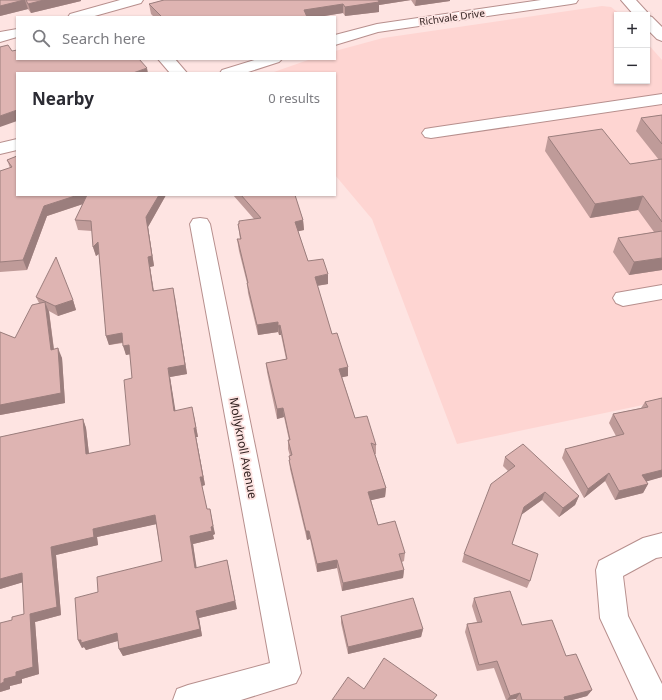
<!DOCTYPE html>
<html lang="en">
<head>
<meta charset="utf-8">
<style>
	:root { --surface:#fff; --page:#f7f7f7; --text:#2b2b33; --muted:#7c7c81; --line:#e1e1e2 }
	body { margin:0; font-family:"Noto Sans",sans-serif; background:var(--page); color:var(--text) }
	.controls { position:absolute; right:12px; top:12px; display:grid; overflow:hidden; border-radius:0px; box-shadow:0 1px 3px #0004 }
	.controls button { width:36px; height:36px; display:grid; place-items:center; padding:0; border:0; border-bottom:1px solid var(--line); background:var(--surface); color:var(--text); font:20px sans-serif }
	.list { margin:0; padding:0; list-style:none }
	h2 { display:flex; justify-content:space-between; align-items:center; height:52px; margin:0; padding:0 16px; font-size:17px }
	h2 small { font-size:13px; font-weight:400; color:var(--muted) }
	.icon { flex:none; width:22px; height:22px; fill:none; stroke:currentColor; stroke-width:2; stroke-linecap:round; stroke-linejoin:round }
	.map { position:relative; flex:none; width:662px; height:700px; overflow:hidden }
	.search { position:absolute; background:var(--surface); box-shadow:0 1px 3px #0004; left:16px; top:16px; width:320px; height:44px; display:flex; align-items:center; gap:10px; box-sizing:border-box; padding:0 14px; border-radius:0px; color:var(--muted); font-size:15px }
	.panel { position:absolute; background:var(--surface); box-shadow:0 1px 3px #0004; left:16px; top:72px; width:320px; height:124px; border-radius:0px }
	.map>svg:first-child { display:block }
	.built { fill:#fed5d2 }
	.lines { fill:none; stroke-linecap:round; stroke-linejoin:round }
	.minor-casing { stroke:#b78f8d; stroke-width:2 }
	.minor { fill:#fff; fill-rule:evenodd }
	.wall { fill:#bf9b99 }
	.shaded-wall { fill:#9b7e7d }
	.building { fill:#deb4b2; stroke:#9b7e7d }
	.labels { text-anchor:middle; stroke-width:3.5; stroke-linejoin:round; paint-order:stroke }
	.far-street-label { font-size:10px; fill:#322221; stroke:#fee4e2 }
	.street-label { font-size:12px; fill:#322221; stroke:#fee4e2 }
</style>
</head>
<body>
<div class="map">
<svg width="662" height="700" viewBox="0 0 662 700">
	<rect width="100%" height="100%" fill="#fee4e2"/>
	<path class="built" d="M 602,6 L 611,7 L 621,15 L 617,15 L 617,81 L 647,81 L 647,43 L 662,60 L 662,401 L 457,444 L 372,219 L 335,175 L 335,73 L 271,73 L 311,59 L 335,59 L 335,51 L 383,38 Z"/>
	<g class="lines">
		<g class="minor-casing">
			<path id="minor" d="M 120,0 L 143,0 L 141,3 L 91,17 L 68,17 L 70,14 Z
				M 541,0 L 578,0 L 576,3 L 571,4 L 378,32 L 335,45 L 335,35 L 377,24 Z
				M 621,0 L 636,0 L 647,12 L 649,16 L 652,17 L 662,27 L 662,41 L 657,39 L 647,29 L 647,15 L 634,15 Z
				M 17,29 L 17,37 L 0,42 L 0,32 Z
				M 158,59 L 175,59 L 187,73 L 170,73 Z
				M 258,59 L 282,59 L 279,62 L 245,73 L 220,73 L 222,70 Z
				M 662,94 L 662,104 L 431,138 L 425,137 L 422,133 L 425,129 L 431,128 Z
				M 17,139 L 17,150 L 0,154 L 0,143 Z
				M 200,218 L 207,219 L 210,224 L 301,673 L 296,683 L 241,700 L 173,700 L 177,689 L 188,685 L 270,663 L 190,224 L 193,219 Z
				M 662,285 L 662,299 L 623,306 L 616,303 L 613,298 L 616,293 Z
				M 662,533 L 662,557 L 656,558 L 623,576 L 628,616 L 662,684 L 662,700 L 638,700 L 600,618 L 596,570 L 599,561 L 643,538 Z"/>
		</g>
		<use href="#minor" class="minor"/>
	</g>
	<path class="wall" d="M 0,0 L 81,0 L 81,1 L 31,13 L 28,9 L 0,16 Z
		M 164,0 L 450,0 L 450,1 L 415,6 L 411,0 L 379,5 L 379,12 L 345,16 L 343,13 L 318,17 L 154,17 L 151,14 L 149,4 Z
		M 662,115 L 662,270 L 629,275 L 613,252 L 618,238 L 654,232 L 638,210 L 590,218 L 545,151 L 548,137 L 630,164 L 659,160 L 636,131 L 641,118 Z
		M 17,156 L 17,195 L 166,195 L 148,227 L 154,266 L 150,267 L 154,291 L 175,297 L 187,374 L 170,377 L 175,411 L 194,416 L 198,437 L 196,437 L 205,485 L 202,486 L 207,509 L 215,534 L 213,535 L 214,539 L 193,544 L 196,568 L 237,609 L 199,618 L 202,636 L 123,656 L 119,649 L 118,641 L 86,650 L 84,647 L 82,648 L 78,640 L 98,592 L 162,561 L 156,524 L 97,537 L 98,545 L 56,555 L 61,615 L 35,622 L 39,674 L 22,679 L 22,683 L 10,686 L 10,689 L 0,692 L 12,620 L 24,614 L 23,582 L 0,589 L 0,437 L 83,419 L 86,428 L 89,454 L 130,445 L 132,378 L 130,354 L 126,355 L 123,343 L 109,345 L 106,336 L 99,254 L 96,256 L 93,247 L 92,231 L 78,230 L 75,220 L 83,204 L 47,216 L 27,270 L 0,272 L 0,171 L 10,168 L 7,160 Z
		M 233,195 L 296,195 L 295,195 L 303,220 L 304,230 L 298,231 L 308,261 L 328,284 L 317,286 L 332,334 L 348,367 L 348,376 L 342,377 L 355,418 L 376,445 L 376,454 L 375,454 L 386,488 L 385,497 L 371,500 L 378,525 L 405,553 L 404,561 L 402,562 L 404,570 L 403,578 L 342,591 L 337,568 L 317,572 L 310,539 L 307,540 L 290,469 L 289,460 L 290,460 L 289,456 L 290,456 L 288,449 L 288,440 L 289,440 L 284,417 L 277,419 L 267,372 L 266,363 L 286,359 L 281,335 L 279,335 L 278,332 L 258,335 L 248,293 L 247,283 L 239,251 L 237,239 L 240,239 L 238,224 L 254,219 Z
		M 36,297 L 73,300 L 76,310 L 58,316 L 49,311 L 54,349 L 62,358 L 65,403 L 0,415 L 0,332 L 15,338 L 39,303 Z
		M 662,398 L 662,477 L 646,481 L 648,484 L 643,493 L 615,500 L 605,481 L 584,498 L 562,458 L 565,449 L 616,436 L 609,423 L 613,414 L 641,408 L 645,402 Z
		M 505,457 L 579,496 L 575,505 L 559,517 L 542,500 L 521,515 L 512,544 L 530,581 L 527,588 L 462,562 L 464,554 L 508,471 L 503,466 Z
		M 474,598 L 522,625 L 566,656 L 592,690 L 587,696 L 572,700 L 516,700 L 516,699 L 506,700 L 494,668 L 477,671 L 465,632 L 467,624 L 477,622 L 472,606 Z
		M 341,616 L 423,629 L 421,637 L 348,654 L 341,623 Z"/>
	<path class="shaded-wall" d="M 24,0 L 25,0 L 28,9 L 0,16 L 0,6 Z
		M 44,0 L 81,0 L 81,1 L 31,13 L 28,4 Z
		M 375,0 L 411,0 L 379,5 L 379,12 L 345,16 L 345,7 Z
		M 416,0 L 450,0 L 450,1 L 415,6 Z
		M 343,4 L 343,13 L 318,17 L 304,17 L 304,10 Z
		M 147,68 L 148,73 L 133,73 Z
		M 17,110 L 17,121 L 0,127 L 0,116 Z
		M 78,195 L 90,195 L 92,201 L 47,216 L 27,270 L 23,260 L 44,206 Z
		M 159,195 L 166,195 L 148,227 L 154,266 L 150,267 L 155,301 L 153,291 L 148,257 L 146,217 Z
		M 643,196 L 638,210 L 590,218 L 595,204 Z
		M 303,220 L 304,230 L 295,232 L 295,222 Z
		M 98,242 L 101,252 L 96,256 L 93,247 Z
		M 662,258 L 662,270 L 629,275 L 634,262 Z
		M 328,274 L 328,284 L 315,286 L 315,277 Z
		M 173,288 L 187,374 L 170,377 L 177,420 L 174,411 L 168,368 Z
		M 73,300 L 76,310 L 58,316 L 55,306 Z
		M 45,302 L 49,312 L 55,359 L 51,350 Z
		M 278,322 L 278,332 L 258,335 L 257,325 Z
		M 280,325 L 281,335 L 279,335 L 278,326 Z
		M 122,333 L 124,342 L 109,345 L 106,336 Z
		M 129,345 L 131,354 L 126,355 L 123,346 Z
		M 58,348 L 62,358 L 65,403 L 0,415 L 0,405 Z
		M 348,367 L 348,376 L 339,378 L 339,369 Z
		M 192,407 L 198,437 L 196,437 L 205,485 L 202,486 L 200,477 L 194,428 Z
		M 283,408 L 284,417 L 277,419 L 277,409 Z
		M 83,419 L 86,428 L 90,463 L 86,454 Z
		M 662,470 L 662,477 L 638,484 L 642,475 Z
		M 609,473 L 605,481 L 584,498 L 588,489 Z
		M 648,484 L 643,493 L 615,500 L 619,491 Z
		M 386,488 L 385,497 L 368,501 L 368,492 Z
		M 545,492 L 542,500 L 521,515 L 524,507 Z
		M 579,496 L 575,505 L 559,517 L 563,508 Z
		M 210,509 L 215,534 L 213,535 L 214,539 L 193,544 L 198,576 L 195,568 L 190,536 L 211,527 Z
		M 155,515 L 157,524 L 97,537 L 98,545 L 56,555 L 61,615 L 35,622 L 39,674 L 22,679 L 22,683 L 10,686 L 10,689 L 0,692 L 0,684 L 4,679 L 16,672 L 30,614 L 51,547 L 93,529 Z
		M 306,531 L 309,531 L 310,539 L 307,540 Z
		M 227,560 L 237,609 L 199,618 L 202,636 L 123,656 L 119,649 L 196,611 Z
		M 337,560 L 337,568 L 317,572 L 317,564 Z
		M 404,570 L 403,578 L 342,591 L 343,583 Z
		M 22,573 L 27,581 L 0,589 L 0,579 Z
		M 423,629 L 421,637 L 348,654 L 348,647 Z
		M 117,633 L 121,640 L 86,650 L 84,647 L 82,648 L 78,640 Z
		M 592,690 L 587,696 L 572,700 L 561,700 L 564,697 Z
		M 520,693 L 516,699 L 507,700 L 510,696 Z"/>
	<path class="building" d="M 0,0 L 24,0 L 0,6 Z
		M 26,0 L 44,0 L 28,4 Z
		M 164,0 L 378,0 L 379,2 L 345,7 L 343,4 L 304,10 L 307,17 L 162,17 L 149,4 Z
		M 8,45 L 12,51 L 17,50 L 17,59 L 139,59 L 147,68 L 133,73 L 17,73 L 17,110 L 0,116 L 0,47 Z
		M 662,115 L 662,144 L 641,118 Z
		M 602,129 L 630,164 L 662,159 L 662,222 L 643,196 L 595,204 L 548,137 Z
		M 17,156 L 17,195 L 78,195 L 44,206 L 23,260 L 0,262 L 0,171 L 12,167 L 7,160 Z
		M 87,195 L 159,195 L 146,217 L 152,256 L 148,257 L 153,291 L 173,288 L 185,365 L 168,368 L 174,411 L 192,407 L 196,428 L 194,428 L 203,477 L 200,477 L 207,509 L 210,509 L 213,526 L 211,527 L 212,531 L 190,536 L 195,568 L 227,560 L 235,601 L 196,611 L 200,629 L 119,649 L 117,633 L 81,643 L 81,640 L 78,640 L 75,598 L 98,592 L 97,577 L 162,561 L 155,515 L 93,529 L 94,537 L 51,547 L 57,607 L 30,614 L 33,667 L 16,672 L 16,676 L 4,679 L 4,682 L 0,684 L 0,623 L 12,620 L 12,617 L 24,614 L 22,573 L 0,579 L 0,437 L 83,419 L 86,454 L 130,445 L 124,380 L 132,378 L 129,345 L 123,346 L 122,333 L 106,336 L 98,242 L 93,247 L 91,221 L 75,220 Z
		M 241,195 L 295,195 L 303,220 L 295,222 L 308,261 L 323,259 L 328,274 L 315,277 L 332,334 L 337,333 L 348,367 L 339,369 L 355,418 L 367,416 L 376,445 L 371,443 L 386,488 L 368,492 L 378,525 L 395,521 L 405,553 L 399,554 L 404,570 L 343,583 L 337,560 L 317,564 L 309,531 L 306,531 L 289,460 L 290,460 L 289,456 L 292,455 L 288,440 L 290,440 L 283,408 L 277,409 L 266,363 L 287,359 L 280,325 L 278,326 L 278,322 L 257,325 L 247,283 L 248,283 L 238,241 L 237,239 L 241,239 L 238,224 L 239,224 L 239,221 L 261,218 Z
		M 662,231 L 662,258 L 634,262 L 618,238 Z
		M 56,257 L 73,300 L 55,306 L 36,297 Z
		M 45,302 L 51,350 L 58,348 L 61,393 L 0,405 L 0,332 L 15,338 L 32,305 Z
		M 662,398 L 662,470 L 642,475 L 648,484 L 619,491 L 609,473 L 588,489 L 565,449 L 624,434 L 613,414 L 648,407 L 645,402 Z
		M 523,444 L 579,496 L 563,508 L 545,492 L 524,507 L 512,544 L 538,554 L 530,581 L 464,554 L 491,484 L 515,466 L 505,457 Z
		M 510,591 L 522,625 L 552,620 L 566,656 L 576,654 L 592,690 L 564,697 L 565,700 L 522,700 L 520,693 L 510,696 L 497,661 L 479,665 L 467,624 L 482,622 L 474,598 Z
		M 413,598 L 423,629 L 348,647 L 341,616 Z
		M 384,658 L 437,695 L 433,700 L 332,700 L 348,677 L 364,689 Z"/>
	<g class="labels">
		<g class="far-street-label">
			<text transform="translate(452 17) rotate(-8)" y="4">Richvale Drive</text>
		</g>
		<g class="street-label">
			<text transform="translate(243 448) rotate(79)" y="4">Mollyknoll Avenue</text>
		</g>
	</g>
</svg>
<div class="controls">
<button>+</button>
<button>−</button>
</div>
<div class="search"><svg class="icon" aria-label="search" viewBox="0 0 24 24"><circle cx="10" cy="10" r="6"/><path d="M15 15l6 6"/></svg>Search here</div>
<section class="panel">
<h2>Nearby<small>0 results</small></h2>
<ul class="list">
</ul>
</section>
</div>
</body>
</html>
